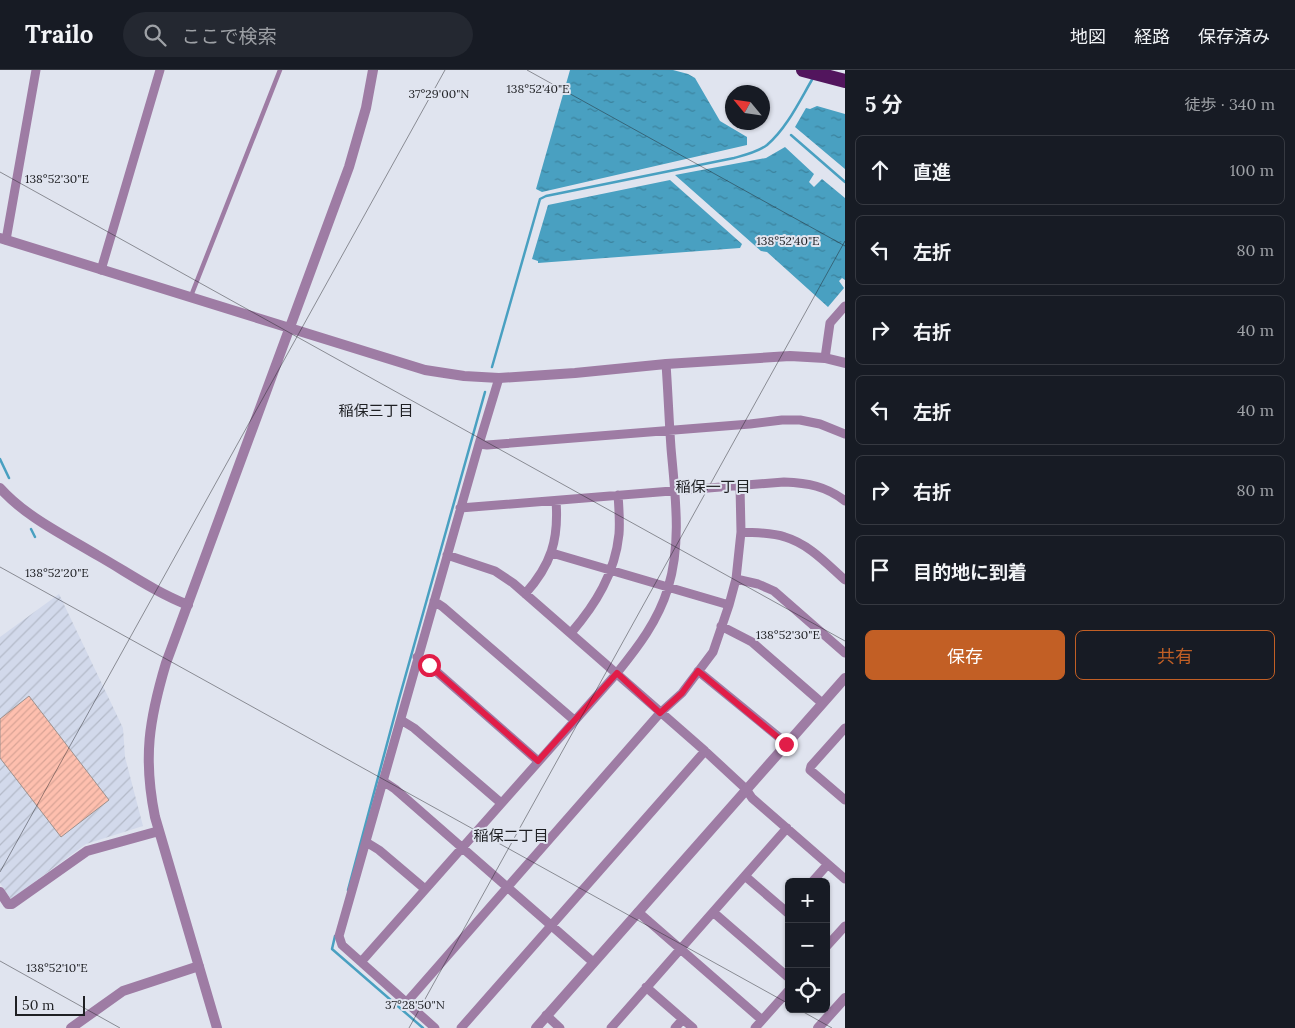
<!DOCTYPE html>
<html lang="ja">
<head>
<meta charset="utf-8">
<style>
	:root { --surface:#171b24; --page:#242831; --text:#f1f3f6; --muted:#9ea1a6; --line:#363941; --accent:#c25f25 }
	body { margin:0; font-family:Lora,"Noto Sans JP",serif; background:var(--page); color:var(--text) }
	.controls { position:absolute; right:15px; bottom:15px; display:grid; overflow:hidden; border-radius:8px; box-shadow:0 1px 4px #0004 }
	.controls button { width:45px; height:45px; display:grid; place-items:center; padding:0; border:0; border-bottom:1px solid var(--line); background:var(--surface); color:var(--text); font:25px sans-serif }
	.compass { position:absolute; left:725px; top:15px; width:45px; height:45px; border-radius:50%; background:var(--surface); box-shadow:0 1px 4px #0004; rotate:299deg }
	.scale { position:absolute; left:15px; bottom:12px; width:70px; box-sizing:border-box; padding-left:5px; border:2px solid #1f2024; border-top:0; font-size:14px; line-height:18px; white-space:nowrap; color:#1f2024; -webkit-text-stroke:4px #e0e4ef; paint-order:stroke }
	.stop { position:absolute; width:15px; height:15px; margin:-11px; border:4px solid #e11d48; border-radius:50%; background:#fff }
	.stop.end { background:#e11d48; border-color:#fff; box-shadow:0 1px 5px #0008 }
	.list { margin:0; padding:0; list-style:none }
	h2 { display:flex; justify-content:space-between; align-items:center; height:65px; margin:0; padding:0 20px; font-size:21px }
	h2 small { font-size:16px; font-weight:400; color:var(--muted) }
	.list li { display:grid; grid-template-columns:32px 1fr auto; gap:15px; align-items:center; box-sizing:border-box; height:70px; margin:0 10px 10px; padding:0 10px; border:1px solid var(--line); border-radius:8px }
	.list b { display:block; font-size:19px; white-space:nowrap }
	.list em { font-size:16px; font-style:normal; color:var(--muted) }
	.actions { display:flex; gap:10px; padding:15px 20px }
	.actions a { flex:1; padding:11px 0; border:1px solid var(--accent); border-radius:8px; text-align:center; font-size:18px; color:var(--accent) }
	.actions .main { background:var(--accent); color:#fff }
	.icon { flex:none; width:28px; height:28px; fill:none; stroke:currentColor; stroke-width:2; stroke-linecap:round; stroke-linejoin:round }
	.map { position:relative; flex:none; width:845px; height:958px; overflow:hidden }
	header { display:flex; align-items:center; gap:30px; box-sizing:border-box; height:70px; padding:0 25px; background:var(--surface); border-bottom:1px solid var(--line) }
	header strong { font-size:24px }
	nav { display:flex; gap:28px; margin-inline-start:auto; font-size:18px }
	.search { width:350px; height:45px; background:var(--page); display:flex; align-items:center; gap:12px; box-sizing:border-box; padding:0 18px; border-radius:28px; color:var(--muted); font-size:19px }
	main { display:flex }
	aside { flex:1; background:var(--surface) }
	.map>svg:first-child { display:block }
	.industrial { fill:url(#industrial-furrows) }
	.water { fill:url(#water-ripples) }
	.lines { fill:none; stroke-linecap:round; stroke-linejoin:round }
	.stream { stroke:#49a0c1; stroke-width:2.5 }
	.building { fill:url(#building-hatch); stroke:#9d918d }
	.service { stroke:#9e7ca4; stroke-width:4.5 }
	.minor { stroke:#9e7ca4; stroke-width:9 }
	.tertiary { stroke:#9e7ca4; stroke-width:10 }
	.trunk { stroke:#52155d; stroke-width:14 }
	.route { stroke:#e11d48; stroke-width:6 }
	.ticks { fill:none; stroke:#1f2024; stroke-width:1; stroke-opacity:0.45 }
	.labels { text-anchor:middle; stroke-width:4; stroke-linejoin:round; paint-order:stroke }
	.neighbourhood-label { font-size:15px; fill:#1f2024; stroke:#e0e4ef }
	.ticks-label { font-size:12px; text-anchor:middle; fill:#1f2024; stroke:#e0e4ef; stroke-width:4; stroke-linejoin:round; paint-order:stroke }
</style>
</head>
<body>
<header>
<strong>Trailo</strong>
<div class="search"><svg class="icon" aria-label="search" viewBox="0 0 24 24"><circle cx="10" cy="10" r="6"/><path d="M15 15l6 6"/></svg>ここで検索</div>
<nav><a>地図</a><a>経路</a><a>保存済み</a></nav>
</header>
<main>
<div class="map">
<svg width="845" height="958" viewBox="0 0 845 958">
	<defs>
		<pattern id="industrial-furrows" width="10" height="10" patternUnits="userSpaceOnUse" patternTransform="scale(1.25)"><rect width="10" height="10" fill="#d2d9eb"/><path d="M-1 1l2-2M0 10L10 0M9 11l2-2" fill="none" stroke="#b4bac9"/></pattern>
		<pattern id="water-ripples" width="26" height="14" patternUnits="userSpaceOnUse" patternTransform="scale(1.25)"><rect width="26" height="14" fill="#49a0c1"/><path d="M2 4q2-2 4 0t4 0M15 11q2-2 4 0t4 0" fill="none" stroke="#3c829d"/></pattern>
		<pattern id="building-hatch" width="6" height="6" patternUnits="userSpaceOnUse" patternTransform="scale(1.25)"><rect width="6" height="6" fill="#febfae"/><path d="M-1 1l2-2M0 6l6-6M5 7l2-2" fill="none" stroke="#d9a496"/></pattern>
	</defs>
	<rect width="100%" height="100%" fill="#e0e4ef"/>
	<path class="industrial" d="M 59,524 L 123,658 L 125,687 L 143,756 L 86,774 L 11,829 L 0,813 L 0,567 Z"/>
	<path class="water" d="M 570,0 L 673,0 L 688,4 L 695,8 L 720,51 L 747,67 L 747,75 L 542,122 L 536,119 Z
		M 817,36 L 845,44 L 845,99 L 795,57 L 806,38 L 810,39 Z
		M 785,77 L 814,104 L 809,112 L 814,117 L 822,109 L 845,128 L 845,210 L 842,208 L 839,211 L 844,218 L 828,237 L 767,182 L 761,181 L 675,105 L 766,88 Z
		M 670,110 L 742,174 L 740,178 L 538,193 L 538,191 L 532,189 L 548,135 Z"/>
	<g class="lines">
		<path class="stream" d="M 791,65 L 845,112
			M 492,297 L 540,129 L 546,126 L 734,88 C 745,85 758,82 767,75 C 787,58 800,30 813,8
			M 0,389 L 9,408
			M 31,459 L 35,467
			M 348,820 L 399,629 L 485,322
			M 335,866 L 332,879 L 423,958"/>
	</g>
	<path class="building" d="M 29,626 L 109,730 L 61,767 L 0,688 L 0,649 Z"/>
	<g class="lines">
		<path class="service" d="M 191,226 L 280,0"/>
		<path class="minor" d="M 6,170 L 36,0
			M 101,200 L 160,0
			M 825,288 L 830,253 L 845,236
			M 479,374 L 487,375 L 750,354 L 782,350 L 800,350 L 820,354 L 845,364
			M 460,438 L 784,412 C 808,413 826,416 845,431
			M 741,462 C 755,463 771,462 785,467 C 809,474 827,494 845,510
			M 552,483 L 729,535
			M 447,485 L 495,501 L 513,513 L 705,681 L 746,719 L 752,728 L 845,809
			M 736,509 L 758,514 L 774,521 L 845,583
			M 525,524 C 551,495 559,470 556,431
			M 434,531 L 443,537 L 574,650
			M 721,556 L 752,572 L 822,633
			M 571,563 C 596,534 615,503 619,464 C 620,451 619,438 618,425
			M 417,587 L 429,595 L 538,691
			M 698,601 L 786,673
			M 401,650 L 414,658 L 501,733
			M 845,658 L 811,696 L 810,700 L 845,730
			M 383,711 L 395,719 L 593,892
			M 366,772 L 379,780 L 425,819
			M 745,806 L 789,844
			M 812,812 L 828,794
			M 638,842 L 762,950
			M 713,842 L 789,908
			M 826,877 L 845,856
			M 361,892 L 617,603 C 638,577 658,551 668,518 C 682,472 675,425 671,378 C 669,350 668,322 666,294
			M 646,917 L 693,958
			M 406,933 L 660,643 L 682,623 L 713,582 L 729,535 L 736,509 L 741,462 L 740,416
			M 546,945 L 560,958
			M 435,958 L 342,875 L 339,866 L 479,374 L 499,308
			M 461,958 L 705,681
			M 611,958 L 787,758
			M 675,958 L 683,949
			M 755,958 L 789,920"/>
		<path class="tertiary" d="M 0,168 L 425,300 L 464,306 L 499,308 L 575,303 L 666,294 L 790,286 L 825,288 L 845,293
			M 0,418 C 26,447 64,465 97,485 C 127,502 155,522 188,535
			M 0,822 L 8,834 L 12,834 L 87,781 L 159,761
			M 71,958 L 123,921 L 199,896
			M 217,958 L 155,747 C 143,688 149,650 166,593 L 349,97 L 366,38 L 373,0
			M 536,958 L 845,608
			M 818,958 L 845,928"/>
		<path class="trunk" d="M 803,0 L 845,11"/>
	</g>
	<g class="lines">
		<path class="route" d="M 429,595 L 538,691 L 617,603 L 660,643 L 682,623 L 698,601 L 786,674"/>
	</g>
	<path class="ticks" d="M 527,0 L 845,176M 0,102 L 845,571M 0,497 L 789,934M 0,802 L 445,0M 0,891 L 120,958M 798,939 L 832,958M 409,958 L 845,171"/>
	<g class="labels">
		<g class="neighbourhood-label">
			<text x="376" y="346">稲保三丁目</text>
			<text x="713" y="422">稲保一丁目</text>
			<text x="511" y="771">稲保二丁目</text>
		</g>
	</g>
	<g class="ticks-label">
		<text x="538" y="23">138°52'40"E</text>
		<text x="439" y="28">37°29'00"N</text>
		<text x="57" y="113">138°52'30"E</text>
		<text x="788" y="175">138°52'40"E</text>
		<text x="57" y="507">138°52'20"E</text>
		<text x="788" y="569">138°52'30"E</text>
		<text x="57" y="902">138°52'10"E</text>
		<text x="415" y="939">37°28'50"N</text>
	</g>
</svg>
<div class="controls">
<button>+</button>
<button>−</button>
<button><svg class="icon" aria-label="locate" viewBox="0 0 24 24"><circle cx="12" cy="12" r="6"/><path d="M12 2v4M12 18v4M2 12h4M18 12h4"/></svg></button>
</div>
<svg class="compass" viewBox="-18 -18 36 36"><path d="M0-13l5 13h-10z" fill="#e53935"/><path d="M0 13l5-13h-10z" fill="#9ea1a6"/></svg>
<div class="scale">50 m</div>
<div class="stop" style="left:429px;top:595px"></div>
<div class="stop end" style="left:786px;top:674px"></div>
</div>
<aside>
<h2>5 分<small>徒歩 · 340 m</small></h2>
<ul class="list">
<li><svg class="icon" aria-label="ahead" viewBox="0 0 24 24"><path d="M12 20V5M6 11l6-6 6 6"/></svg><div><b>直進</b></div><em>100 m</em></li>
<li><svg class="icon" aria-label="left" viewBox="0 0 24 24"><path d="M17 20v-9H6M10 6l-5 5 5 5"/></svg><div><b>左折</b></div><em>80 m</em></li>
<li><svg class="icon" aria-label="right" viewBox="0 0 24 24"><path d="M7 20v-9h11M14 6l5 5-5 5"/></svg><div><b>右折</b></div><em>40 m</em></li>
<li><svg class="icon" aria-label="left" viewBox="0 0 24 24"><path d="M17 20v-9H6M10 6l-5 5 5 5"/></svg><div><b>左折</b></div><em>40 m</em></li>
<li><svg class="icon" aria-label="right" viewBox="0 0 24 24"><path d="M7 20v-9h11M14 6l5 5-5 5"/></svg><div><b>右折</b></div><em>80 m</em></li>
<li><svg class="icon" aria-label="arrive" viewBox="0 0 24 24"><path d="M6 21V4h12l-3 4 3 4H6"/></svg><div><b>目的地に到着</b></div></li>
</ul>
<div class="actions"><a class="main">保存</a><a>共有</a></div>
</aside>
</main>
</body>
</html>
